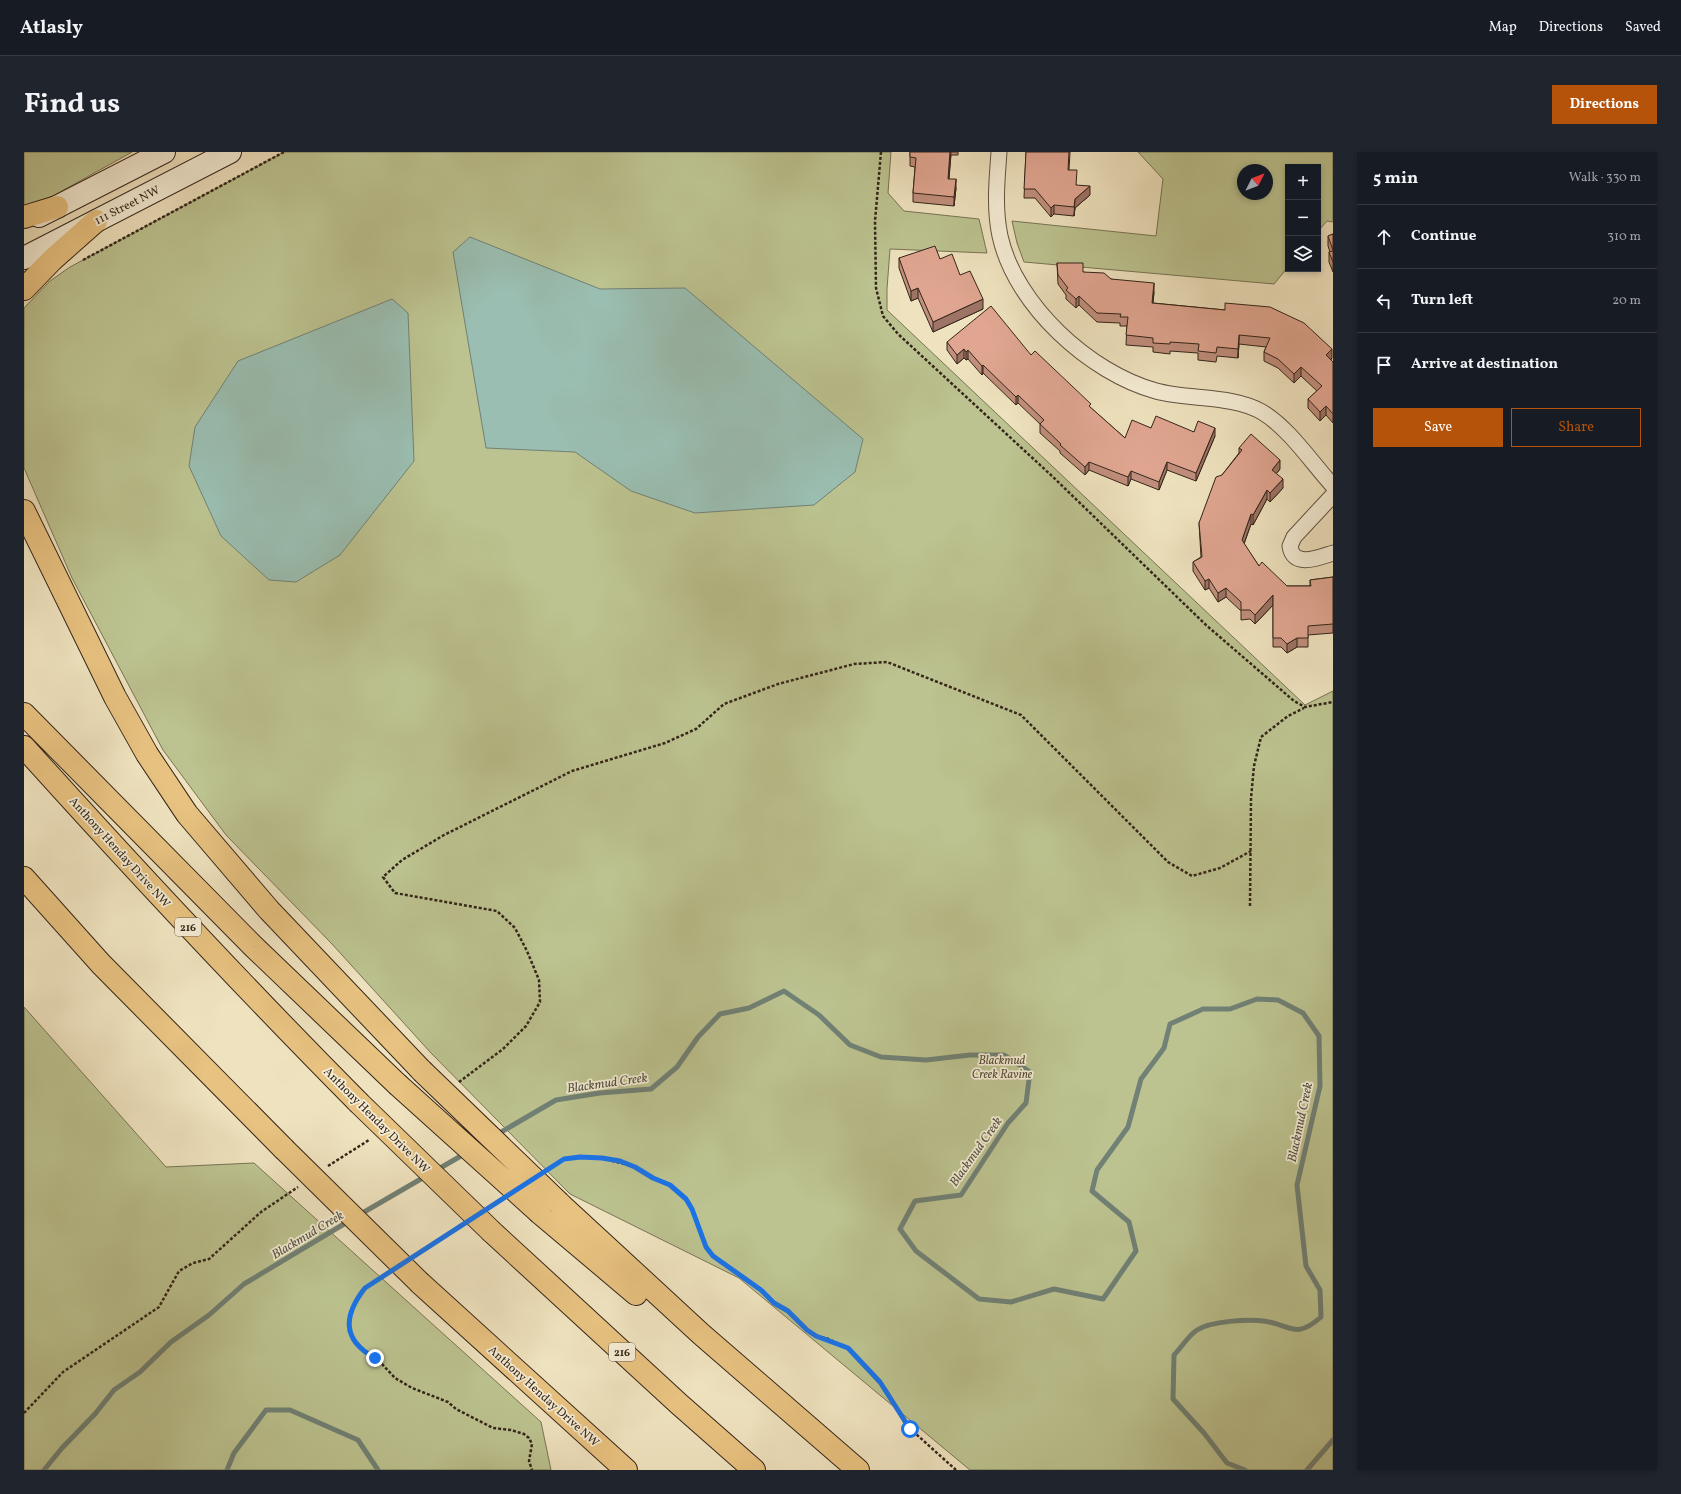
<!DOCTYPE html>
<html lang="en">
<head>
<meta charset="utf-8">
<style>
	:root { --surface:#171b24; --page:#20242c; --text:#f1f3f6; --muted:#9ea1a6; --line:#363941; --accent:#b45309 }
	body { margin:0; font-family:Vollkorn,serif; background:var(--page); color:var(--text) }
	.controls { position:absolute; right:12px; top:12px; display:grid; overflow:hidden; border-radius:0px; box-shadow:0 2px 6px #0003 }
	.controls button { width:36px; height:36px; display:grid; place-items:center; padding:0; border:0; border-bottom:1px solid var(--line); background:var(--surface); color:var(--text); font:20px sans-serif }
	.compass { position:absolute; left:1213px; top:12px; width:36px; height:36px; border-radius:50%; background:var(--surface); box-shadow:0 2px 6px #0003; rotate:48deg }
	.stop { position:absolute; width:12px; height:12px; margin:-9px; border:3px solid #1a73e8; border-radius:50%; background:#fff }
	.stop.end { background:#1a73e8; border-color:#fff; box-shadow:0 1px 4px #0008 }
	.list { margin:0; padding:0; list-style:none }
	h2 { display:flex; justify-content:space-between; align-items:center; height:52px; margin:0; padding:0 16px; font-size:17px }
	h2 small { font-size:13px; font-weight:400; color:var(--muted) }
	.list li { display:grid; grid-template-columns:26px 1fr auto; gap:12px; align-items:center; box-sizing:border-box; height:64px; padding:0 16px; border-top:1px solid var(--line) }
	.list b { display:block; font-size:15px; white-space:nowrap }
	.list em { font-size:13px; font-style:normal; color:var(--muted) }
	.actions { display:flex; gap:8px; padding:12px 16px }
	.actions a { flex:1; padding:9px 0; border:1px solid var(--accent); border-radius:0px; text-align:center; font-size:14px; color:var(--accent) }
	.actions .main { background:var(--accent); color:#fff }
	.icon { flex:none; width:22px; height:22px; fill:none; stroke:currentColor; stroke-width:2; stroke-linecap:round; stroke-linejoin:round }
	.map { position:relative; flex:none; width:1309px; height:1318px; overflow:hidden; border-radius:0px }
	header { display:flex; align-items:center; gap:24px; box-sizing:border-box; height:56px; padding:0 20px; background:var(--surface); border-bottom:1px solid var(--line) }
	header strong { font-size:19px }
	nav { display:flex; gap:22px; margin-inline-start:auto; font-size:14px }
	.intro { display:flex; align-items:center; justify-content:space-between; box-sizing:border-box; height:96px; padding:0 24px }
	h1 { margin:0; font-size:28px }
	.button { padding:10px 18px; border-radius:0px; background:var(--accent); color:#fff; font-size:14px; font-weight:700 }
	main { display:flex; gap:24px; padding:0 24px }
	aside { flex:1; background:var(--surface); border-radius:0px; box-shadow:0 2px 6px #0003 }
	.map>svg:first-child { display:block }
	.green { fill:#bcc390; stroke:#787455; fill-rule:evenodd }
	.water { fill:#9abeb1; stroke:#718175 }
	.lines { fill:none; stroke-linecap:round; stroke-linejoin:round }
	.stream { stroke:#718175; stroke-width:5 }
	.minor-casing { stroke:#635443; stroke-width:17 }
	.secondary-casing { stroke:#34251a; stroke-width:24 }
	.motorway-casing { stroke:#34251a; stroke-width:24 }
	.path { stroke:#34251a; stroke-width:2.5; stroke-dasharray:3 2; stroke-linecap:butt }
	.minor { stroke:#f5edd5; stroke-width:15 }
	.secondary { stroke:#f5edd5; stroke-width:22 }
	.motorway { stroke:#e8c280; stroke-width:22 }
	.motorway-bridge-casing { stroke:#34251a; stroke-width:24; stroke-linecap:butt }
	.motorway-bridge { stroke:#e8c280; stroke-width:22 }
	.wall { fill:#c18f7d; stroke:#34251a }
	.shaded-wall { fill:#9d7466; stroke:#34251a }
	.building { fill:#e0a691; stroke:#34251a }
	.route { stroke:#1a73e8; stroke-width:5 }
	.labels { text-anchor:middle; stroke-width:3.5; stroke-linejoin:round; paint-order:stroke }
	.shield { fill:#f5edd5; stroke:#6e6152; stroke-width:1 }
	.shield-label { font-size:11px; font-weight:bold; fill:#34251a }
	.street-label { font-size:12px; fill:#34251a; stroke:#f5edd5 }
	.park-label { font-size:12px; font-style:italic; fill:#564c38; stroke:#f5edd5 }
	.water-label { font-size:13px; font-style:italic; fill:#535347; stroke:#f5edd5 }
</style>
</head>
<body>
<header>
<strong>Atlasly</strong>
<nav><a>Map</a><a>Directions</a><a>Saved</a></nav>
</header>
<div class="intro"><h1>Find us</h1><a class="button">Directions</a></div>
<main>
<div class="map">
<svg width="1309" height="1318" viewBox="0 0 1309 1318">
	<rect width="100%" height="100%" fill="#efe3bf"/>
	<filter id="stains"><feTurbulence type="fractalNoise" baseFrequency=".005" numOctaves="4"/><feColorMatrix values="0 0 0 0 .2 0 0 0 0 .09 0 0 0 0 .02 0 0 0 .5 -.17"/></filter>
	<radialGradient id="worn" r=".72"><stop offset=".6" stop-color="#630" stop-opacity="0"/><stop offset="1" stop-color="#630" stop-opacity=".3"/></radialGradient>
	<path class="green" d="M 0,0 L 108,0 L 29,44 L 0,54 Z
		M 260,0 L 867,0 L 864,41 L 880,59 L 955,67 L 963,101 L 866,97 L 863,137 L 863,158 L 1281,553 L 1309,539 L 1309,1318 L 946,1318 L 715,1126 L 546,1042 L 407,901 L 308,792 L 202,683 L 139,598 L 48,426 L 0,316 L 0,156 L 26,129 L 46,115 Z
		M 1114,0 L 1309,0 L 1309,70 L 1303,69 L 1294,79 L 1294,15 L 1264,15 L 1264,115 L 1250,132 L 1000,110 L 993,91 L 988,69 L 1132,84 L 1139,27 ZM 1219,18 L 1243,18 L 1243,42 L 1219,42 Z
		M 0,855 L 142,1015 L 230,1011 L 517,1270 L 527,1318 L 0,1318 Z"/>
	<path class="water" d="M 446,85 L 576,137 L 661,136 L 839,287 L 831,320 L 790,353 L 671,361 L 607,339 L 551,300 L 462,296 L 429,100 Z
		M 368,147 L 384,161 L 390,309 L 316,403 L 272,430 L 245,428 L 197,384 L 165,314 L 171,275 L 214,209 Z"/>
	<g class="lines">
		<path class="stream" d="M 472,983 L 532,948 L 576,941 L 627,937 L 653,915 L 674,885 L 696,862 L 725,856 L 760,839 L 795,863 L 826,893 L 857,905 L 902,908 L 946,903 L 980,903 L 1006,920 L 1002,951 L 984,971 L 937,1043 L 891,1049 L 876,1077 L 892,1099 L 955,1147 L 987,1150 L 1030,1137 L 1079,1147 L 1112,1099 L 1105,1070 L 1068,1039 L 1073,1018 L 1104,975 L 1117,927 L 1140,896 L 1146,872 L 1179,857 L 1206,857 L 1233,847 L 1254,848 L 1279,861 L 1295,884 L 1296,934 L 1273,1033 L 1282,1114 L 1296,1138 L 1297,1165 C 1271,1188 1267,1173 1240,1169 C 1224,1167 1187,1169 1173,1178 C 1164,1184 1157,1196 1150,1203 L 1149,1247 L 1180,1281 L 1203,1311 L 1221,1318
			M 411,1019 L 442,1001
			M 335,1063 L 402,1024
			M 20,1318 L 38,1296 L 71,1262 L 90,1238 L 116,1220 L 147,1190 L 185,1163 L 220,1132 L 325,1069
			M 203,1318 L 210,1301 L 242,1258 L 266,1258 L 334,1288 L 354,1318
			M 1283,1318 L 1309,1288"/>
		<g class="minor-casing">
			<path id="minor" d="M 975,0 C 973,28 970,56 976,84 C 991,153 1066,221 1132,239 C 1165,248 1209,243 1238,260 C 1265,276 1288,311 1309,334
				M 1309,343 L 1270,385 L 1266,394 C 1269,417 1296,405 1309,401"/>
		</g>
		<g class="secondary-casing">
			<path id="secondary" d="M 15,64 L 140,0
				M 0,106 L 206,0"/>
		</g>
		<g class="motorway-casing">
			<path id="motorway" d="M 0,65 L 33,55
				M 0,137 L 28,108 L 72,69
				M 0,359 L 91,545 L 123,602 L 163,662 L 245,758 L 398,919
				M 0,562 L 230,795 L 373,932
				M 0,595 C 109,716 220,835 334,950
				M 0,726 L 77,812 L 260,997
				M 535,1051 L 677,1182 L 834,1318
				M 516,1061 L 612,1142
				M 468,1080 L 655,1252 L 730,1318
				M 396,1131 L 602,1318"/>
		</g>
		<path class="path" d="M 857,0 L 851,69 L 852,136 L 859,164 L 874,182 L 1028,324 L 1182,473 L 1270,549 L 1281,555 L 1309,550
			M 59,108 L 260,0
			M 1226,754 L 1227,646 L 1230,614 L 1237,585 L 1264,564 L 1280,556
			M 435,930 L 479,897 L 502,874 L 516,850 L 515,828 L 503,799 L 491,776 L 473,759 L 371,741 L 359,725 L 378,708 L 420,683 L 548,619 L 641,591 L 672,577 L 700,552 L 754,532 L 830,512 L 863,510 L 997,563 L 1144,710 L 1168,724 L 1196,716 L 1227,699
			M 304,1014 L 345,988
			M 526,1016 L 540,1007 L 556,1005 L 578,1006 L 611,1015 L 629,1026 L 646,1033 L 662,1047 L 668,1057 L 682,1095 L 689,1104 L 737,1138 L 750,1151 L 764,1159 L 783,1178 L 792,1184 L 802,1186 L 824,1196 L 863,1239 L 882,1273 L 932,1318
			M 393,1102 L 436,1075
			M 362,1122 L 341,1136 L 333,1146 L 326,1163 L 325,1179 L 330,1190 L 358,1212 L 371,1226 L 388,1236 L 424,1250 L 432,1257 L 469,1276 L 487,1278 L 500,1282 L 505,1286 L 508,1292 L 505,1309 L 508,1318
			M 0,1261 L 39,1220 L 135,1155 L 155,1119 L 169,1111 L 185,1107 L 237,1060 L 274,1035"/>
		<use href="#minor" class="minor"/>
		<use href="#secondary" class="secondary"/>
		<use href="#motorway" class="motorway"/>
		<g class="motorway-bridge-casing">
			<path id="motorway-bridge" d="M 398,919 L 535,1051
				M 373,932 L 516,1061
				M 334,950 L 468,1080
				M 260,997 L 396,1131"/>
		</g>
		<use href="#motorway-bridge" class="motorway-bridge"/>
	</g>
	<path class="wall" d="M 886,0 L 934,0 L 934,3 L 927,3 L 925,27 L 932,36 L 930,54 L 889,50 L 889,41 L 891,15 L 886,14 Z
		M 1002,0 L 1046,0 L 1045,18 L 1052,33 L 1066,43 L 1051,56 L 1050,64 L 1030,62 L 1027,65 L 1011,46 L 1000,46 Z
		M 1309,82 L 1309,120 L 1305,110 L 1305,100 L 1306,100 L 1304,94 L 1304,84 Z
		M 875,106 L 916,107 L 936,123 L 959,157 L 909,180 L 894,146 L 887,149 L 875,116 Z
		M 1033,111 L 1059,120 L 1087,127 L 1130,140 L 1129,151 L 1201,158 L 1308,206 L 1307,208 L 1309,210 L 1309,271 L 1302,263 L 1296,269 L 1284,256 L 1284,247 L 1293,239 L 1277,224 L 1270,231 L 1254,216 L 1240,209 L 1240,200 L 1242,195 L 1215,192 L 1214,206 L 1193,204 L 1192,210 L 1174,208 L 1174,201 L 1146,199 L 1146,202 L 1129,200 L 1129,195 L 1102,193 L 1103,174 L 1096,174 L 1096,171 L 1073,170 L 1055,153 L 1052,156 L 1042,147 L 1042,143 L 1034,132 Z
		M 923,190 L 1007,203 L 1101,286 L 1127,276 L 1170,280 L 1191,284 L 1172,329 L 1143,318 L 1135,338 L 1107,327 L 1104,334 L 1065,318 L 1061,323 L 1036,301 L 1036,299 L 1016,281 L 1016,272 L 994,251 L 992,253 L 959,221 L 958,223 L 944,207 L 942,208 L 940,206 L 933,212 L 923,198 Z
		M 1215,296 L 1256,317 L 1252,322 L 1259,336 L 1246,350 L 1243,347 L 1229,373 L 1227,372 L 1220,392 L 1235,414 L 1263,434 L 1286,434 L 1286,428 L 1309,425 L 1309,481 L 1284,483 L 1284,495 L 1273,495 L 1263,501 L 1257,495 L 1249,495 L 1249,453 L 1231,472 L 1226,467 L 1217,468 L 1217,459 L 1202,445 L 1194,450 L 1185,436 L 1181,438 L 1169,419 L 1169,410 L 1177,405 L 1175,371 L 1198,323 L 1215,301 Z"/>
	<path class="shaded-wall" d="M 926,0 L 927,0 L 924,36 L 924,27 Z
		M 932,27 L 932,36 L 930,54 L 930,45 Z
		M 1066,34 L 1066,43 L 1051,56 L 1050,64 L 1051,47 Z
		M 1030,53 L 1030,62 L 1027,65 L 1027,56 Z
		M 1130,131 L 1130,140 L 1128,160 L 1128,151 Z
		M 894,136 L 894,146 L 887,149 L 887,139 Z
		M 1055,144 L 1055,153 L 1052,156 L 1052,147 Z
		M 959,147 L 959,157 L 909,180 L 909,170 Z
		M 1215,183 L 1215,192 L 1214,206 L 1214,197 Z
		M 940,197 L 940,206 L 933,212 L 933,203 Z
		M 1308,197 L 1308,206 L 1302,212 L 1302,203 Z
		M 944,198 L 944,207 L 942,208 L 942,200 Z
		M 959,213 L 959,221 L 958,223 L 958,214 Z
		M 1277,215 L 1277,224 L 1270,231 L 1270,222 Z
		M 994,243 L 994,251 L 992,253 L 992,245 Z
		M 1302,254 L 1302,263 L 1296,269 L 1296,260 Z
		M 1191,276 L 1191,284 L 1172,329 L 1172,321 Z
		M 1256,308 L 1256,317 L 1248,327 L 1248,318 Z
		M 1065,310 L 1065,318 L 1061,323 L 1061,315 Z
		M 1143,310 L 1143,318 L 1135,338 L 1135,330 Z
		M 1107,319 L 1107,327 L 1104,334 L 1104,325 Z
		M 1259,327 L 1259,336 L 1246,350 L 1246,341 Z
		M 1243,338 L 1243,347 L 1229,373 L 1229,363 Z
		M 1227,362 L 1227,372 L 1218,397 L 1218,388 Z
		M 1185,427 L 1185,436 L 1181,438 L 1181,429 Z
		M 1202,436 L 1202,445 L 1194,450 L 1194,441 Z
		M 1249,443 L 1249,453 L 1231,472 L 1231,463 Z
		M 1273,486 L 1273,495 L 1263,501 L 1263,492 Z"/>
	<path class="building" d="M 886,0 L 926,0 L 924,27 L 932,27 L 930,45 L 889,41 L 892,6 L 886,5 Z
		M 1002,0 L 1045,0 L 1044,18 L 1053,18 L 1052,33 L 1066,34 L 1051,47 L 1050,55 L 1030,53 L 1027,56 L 1011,37 L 1000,37 Z
		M 1309,82 L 1309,98 L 1304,84 Z
		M 911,94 L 916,107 L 928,102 L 936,123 L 946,119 L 959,147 L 909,170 L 894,136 L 887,139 L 875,106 Z
		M 1309,99 L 1309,110 L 1305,100 Z
		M 1033,111 L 1059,111 L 1059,120 L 1080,121 L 1087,127 L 1130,131 L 1128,151 L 1201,158 L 1201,151 L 1246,155 L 1280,171 L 1308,197 L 1302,203 L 1309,210 L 1309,262 L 1302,254 L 1296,260 L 1284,247 L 1298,234 L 1277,215 L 1270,222 L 1254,207 L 1240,200 L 1246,186 L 1215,183 L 1214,197 L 1193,195 L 1192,201 L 1174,199 L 1175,192 L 1146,190 L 1146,192 L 1129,191 L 1129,186 L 1102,183 L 1104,165 L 1096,165 L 1097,162 L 1073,161 L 1055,144 L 1052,147 L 1042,138 L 1044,136 L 1034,123 Z
		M 967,154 L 1007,203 L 1011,199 L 1067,252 L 1065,254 L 1101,286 L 1108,268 L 1127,276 L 1132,264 L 1170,280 L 1174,269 L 1191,276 L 1172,321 L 1143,310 L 1135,330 L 1107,319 L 1104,325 L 1065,310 L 1061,315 L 1036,293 L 1037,292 L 1016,272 L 1020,268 L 994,243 L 992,245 L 959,213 L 958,214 L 944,198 L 942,200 L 940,197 L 933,203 L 923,190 Z
		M 1227,282 L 1256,308 L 1248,318 L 1259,327 L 1246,341 L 1243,338 L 1229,363 L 1227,362 L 1218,388 L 1235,414 L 1238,410 L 1263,434 L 1287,434 L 1286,428 L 1309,425 L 1309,472 L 1284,474 L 1284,486 L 1273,486 L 1263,492 L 1257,486 L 1249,486 L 1249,443 L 1231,463 L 1226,458 L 1217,458 L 1217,450 L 1202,436 L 1194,441 L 1185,427 L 1181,429 L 1169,410 L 1178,405 L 1175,371 L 1192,325 L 1198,323 L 1218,298 L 1215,296 Z"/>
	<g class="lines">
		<path class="route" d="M 351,1206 C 318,1188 319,1164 341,1136 L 540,1007 L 556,1005 L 578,1006 L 596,1009 L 611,1015 L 629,1026 L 646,1033 L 662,1047 L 668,1057 L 682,1095 L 689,1104 L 737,1138 L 750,1151 L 764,1159 L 783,1178 L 792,1184 L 824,1196 L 856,1230 L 886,1277"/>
	</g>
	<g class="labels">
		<g class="shield">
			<rect x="151" y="766" width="26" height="18" rx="3"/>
			<rect x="585" y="1191" width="26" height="18" rx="3"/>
		</g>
		<g class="shield-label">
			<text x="164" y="779">216</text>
			<text x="598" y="1204">216</text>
		</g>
		<g class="street-label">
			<text transform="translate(103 53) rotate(-27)" y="4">111 Street NW</text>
			<text transform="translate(96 700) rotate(48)" y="4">Anthony Henday Drive NW</text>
			<text transform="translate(353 968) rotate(45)" y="4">Anthony Henday Drive NW</text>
			<text transform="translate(520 1244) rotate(42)" y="4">Anthony Henday Drive NW</text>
		</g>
		<g class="park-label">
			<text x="978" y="912">Blackmud<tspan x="978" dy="14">Creek Ravine</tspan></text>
		</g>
		<g class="water-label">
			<text transform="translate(583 930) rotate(-8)" y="5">Blackmud Creek</text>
			<text transform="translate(1275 970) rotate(-78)" y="5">Blackmud Creek</text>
			<text transform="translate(951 999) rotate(-55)" y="5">Blackmud Creek</text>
			<text transform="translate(283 1082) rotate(-31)" y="5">Blackmud Creek</text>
		</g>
	</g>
	<rect width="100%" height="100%" filter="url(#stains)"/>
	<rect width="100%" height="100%" fill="url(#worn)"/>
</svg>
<div class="controls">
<button>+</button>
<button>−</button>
<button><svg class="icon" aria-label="layers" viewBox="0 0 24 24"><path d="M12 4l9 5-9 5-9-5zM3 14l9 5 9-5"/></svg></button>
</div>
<svg class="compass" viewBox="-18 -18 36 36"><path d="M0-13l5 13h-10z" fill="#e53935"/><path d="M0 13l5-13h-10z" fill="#9ea1a6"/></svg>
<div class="stop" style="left:886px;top:1277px"></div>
<div class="stop end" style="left:351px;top:1206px"></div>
</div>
<aside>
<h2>5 min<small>Walk · 330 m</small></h2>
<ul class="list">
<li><svg class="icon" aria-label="ahead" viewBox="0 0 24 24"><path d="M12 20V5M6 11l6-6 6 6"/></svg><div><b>Continue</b></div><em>310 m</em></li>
<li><svg class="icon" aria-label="left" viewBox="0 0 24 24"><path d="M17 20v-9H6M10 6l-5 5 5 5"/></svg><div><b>Turn left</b></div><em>20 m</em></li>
<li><svg class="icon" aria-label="arrive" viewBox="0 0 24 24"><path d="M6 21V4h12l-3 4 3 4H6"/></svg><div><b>Arrive at destination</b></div></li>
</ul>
<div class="actions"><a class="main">Save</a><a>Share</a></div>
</aside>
</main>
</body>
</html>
